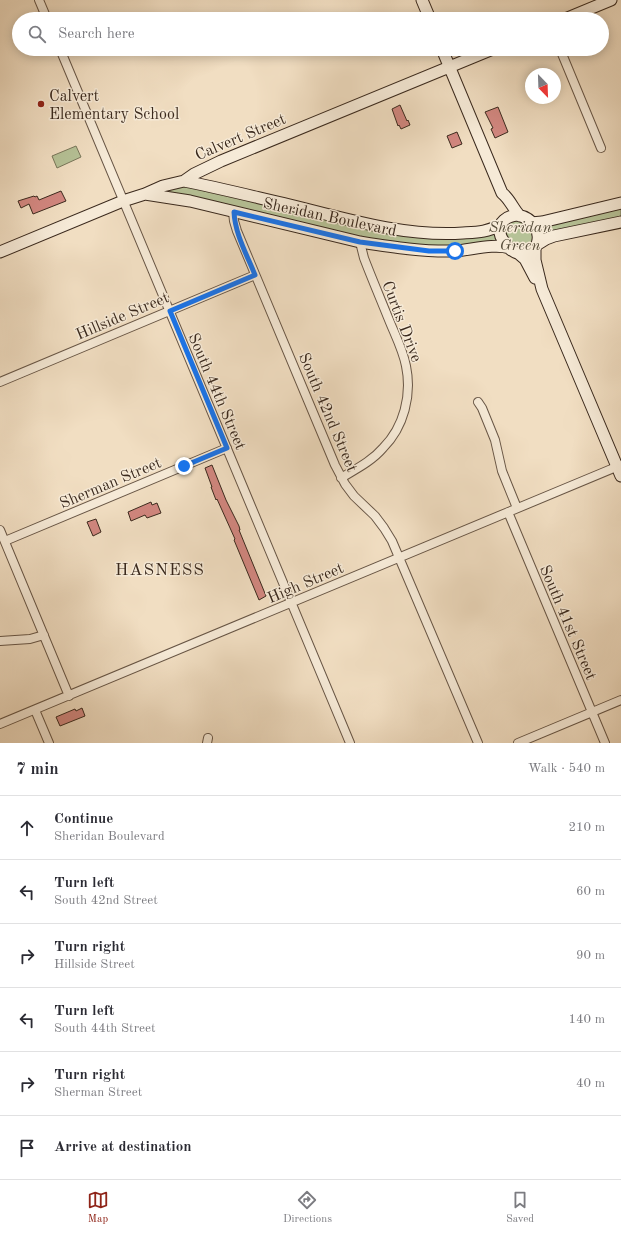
<!DOCTYPE html>
<html lang="en">
<head>
<meta charset="utf-8">
<style>
	:root { --surface:#fff; --page:#f7f7f7; --text:#2b2b33; --muted:#7c7c81; --line:#e1e1e2; --accent:#8f2418 }
	body { margin:0; font-family:"Old Standard TT",serif; background:var(--page); color:var(--text) }
	.compass { position:absolute; left:525px; top:68px; width:36px; height:36px; border-radius:50%; background:var(--surface); box-shadow:0 2px 10px #0003; rotate:157deg }
	.stop { position:absolute; width:12px; height:12px; margin:-9px; border:3px solid #1a73e8; border-radius:50%; background:#fff }
	.stop.end { background:#1a73e8; border-color:#fff; box-shadow:0 1px 4px #0008 }
	.list { margin:0; padding:0; list-style:none }
	h2 { display:flex; justify-content:space-between; align-items:center; height:52px; margin:0; padding:0 16px; font-size:17px }
	h2 small { font-size:13px; font-weight:400; color:var(--muted) }
	.list li { display:grid; grid-template-columns:26px 1fr auto; gap:12px; align-items:center; box-sizing:border-box; height:64px; padding:0 16px; border-top:1px solid var(--line) }
	.list b { display:block; font-size:15px; white-space:nowrap }
	.list p { margin:0; font-size:13px; white-space:nowrap; color:var(--muted) }
	.list em { font-size:13px; font-style:normal; color:var(--muted) }
	.icon { flex:none; width:22px; height:22px; fill:none; stroke:currentColor; stroke-width:2; stroke-linecap:round; stroke-linejoin:round }
	.map { position:relative; flex:none; width:621px; height:743px; overflow:hidden }
	.search { position:absolute; background:var(--surface); box-shadow:0 2px 10px #0003; left:12px; right:12px; top:12px; height:44px; display:flex; align-items:center; gap:10px; box-sizing:border-box; padding:0 14px; border-radius:22px; color:var(--muted); font-size:15px }
	.sheet { height:436px; background:var(--surface) }
	nav { display:flex; justify-content:space-around; align-items:center; box-sizing:border-box; height:56px; border-top:1px solid var(--line); background:var(--surface); font-size:11px; color:var(--muted) }
	nav a { display:grid; justify-items:center; gap:2px }
	nav .on { color:var(--accent) }
	.map>svg:first-child { display:block }
	.green { fill:#b6c297; stroke:#78765a }
	.building { fill:#d28780; stroke:#3a291d }
	.lines { fill:none; stroke-linecap:round; stroke-linejoin:round }
	.street-casing { stroke:#685646; stroke-width:10 }
	.secondary-casing { stroke:#3a291d; stroke-width:13 }
	.street { stroke:#f6ead7; stroke-width:8 }
	.secondary { stroke:#f6ead7; stroke-width:11 }
	.route { stroke:#1a73e8; stroke-width:5 }
	.poi-dot { fill:#8f2418; stroke:#f6ead7; stroke-width:1.5 }
	.labels { text-anchor:middle; stroke-width:3; stroke-linejoin:round; paint-order:stroke }
	.poi-label { font-size:16px; fill:#3a291d; stroke:#f6ead7; text-anchor:start }
	.street-label { font-size:16px; fill:#3a291d; stroke:#f6ead7 }
	.park-label { font-size:16px; font-style:italic; fill:#594f3c; stroke:#f6ead7 }
	.neighbourhood-label { font-size:17px; letter-spacing:1px; fill:#3a291d; stroke:#f6ead7 }
</style>
</head>
<body>
<div class="map">
<svg width="621" height="743" viewBox="0 0 621 743">
	<rect width="100%" height="100%" fill="#f1dec2"/>
	<filter id="stains"><feTurbulence type="fractalNoise" baseFrequency=".005" numOctaves="4"/><feColorMatrix values="0 0 0 0 .2 0 0 0 0 .09 0 0 0 0 .02 0 0 0 .5 -.17"/></filter>
	<radialGradient id="worn" r=".72"><stop offset=".6" stop-color="#630" stop-opacity="0"/><stop offset="1" stop-color="#630" stop-opacity=".3"/></radialGradient>
	<path class="green" d="M 76,146 L 81,157 L 57,168 L 52,156 Z
		M 175,183 L 407,231 L 487,231 L 506,218 L 531,223 L 621,203 L 621,222 L 554,236 L 535,249 L 513,251 L 429,251 L 145,194 Z"/>
	<path class="building" d="M 400,105 L 407,121 L 408,120 L 410,125 L 401,129 L 399,125 L 398,126 L 392,109 Z
		M 498,107 L 508,132 L 495,138 L 491,129 L 493,128 L 485,112 Z
		M 457,132 L 462,144 L 452,148 L 447,136 Z
		M 61,191 L 66,201 L 33,214 L 29,204 L 21,208 L 18,201 L 34,196 L 35,197 L 37,196 L 39,200 Z
		M 212,465 L 226,500 L 239,526 L 240,530 L 239,530 L 264,591 L 266,596 L 259,600 L 234,540 L 235,539 L 217,499 L 216,500 L 211,487 L 212,487 L 205,468 Z
		M 151,502 L 152,505 L 157,503 L 161,513 L 147,518 L 145,515 L 131,521 L 128,512 Z
		M 96,519 L 101,532 L 93,536 L 87,522 Z
		M 82,708 L 85,716 L 60,726 L 56,717 L 75,709 L 76,711 Z"/>
	<g class="lines">
		<g class="street-casing">
			<path id="street" d="M 39,0 L 47,19
				M 60,49 L 350,743
				M 560,49 L 601,148
				M 233,212 L 234,221 L 237,231 L 335,465 L 345,484 L 354,496 L 375,516 L 384,528 L 392,541 L 478,743
				M 0,382 L 255,275
				M 478,402 L 482,408 L 495,440 L 502,471 L 517,508
				M 341,478 C 356,469 372,461 383,448 C 404,427 412,395 406,366 C 403,350 395,335 389,320 C 381,300 372,279 364,258 L 360,242
				M 508,512 L 605,743
				M 0,530 L 69,696
				M 5,541 L 227,448
				M 0,641 L 30,639 L 44,635
				M 35,710 L 49,743
				M 0,724 L 621,465
				M 207,743 L 208,738
				M 518,743 L 621,700"/>
		</g>
		<g class="secondary-casing">
			<path id="secondary" d="M 422,0 L 430,19
				M 565,19 L 611,0
				M 442,49 L 502,193 C 510,199 513,209 520,216
				M 184,181 C 219,188 255,197 290,205 C 346,219 405,237 463,233 C 479,232 486,232 501,225
				M 145,194 L 190,201 L 360,242 C 392,247 423,252 455,251 C 471,250 494,243 510,248
				M 517,215 C 553,222 538,270 510,249 C 506,245 501,240 500,233 C 498,222 507,216 517,215 Z
				M 531,223 L 542,222 L 621,203
				M 538,244 L 546,239 L 554,236 L 621,222
				M 535,249 L 535,260 L 542,289 L 621,476
				M 0,252 L 123,201 L 145,194 L 163,186 L 184,181 L 194,174 L 221,161 L 493,49
				M 518,253 L 525,259 L 535,278"/>
		</g>
		<use href="#street" class="street"/>
		<use href="#secondary" class="secondary"/>
	</g>
	<g class="lines">
		<path class="route" d="M 184,466 L 227,448 L 170,311 L 255,275 C 247,255 235,234 234,212 L 360,242 L 429,251 L 455,251"/>
	</g>
	<circle class="poi-dot" cx="41" cy="104" r="4"/>
	<g class="labels">
		<g class="poi-label">
			<text x="49" y="101">Calvert<tspan x="49" dy="18">Elementary School</tspan></text>
		</g>
		<g class="street-label">
			<text transform="translate(240 136) rotate(-23)" y="6">Calvert Street</text>
			<text transform="translate(330 216) rotate(12)" y="6">Sheridan Boulevard</text>
			<text transform="translate(122 315) rotate(-23)" y="6">Hillside Street</text>
			<text transform="translate(403 321) rotate(69)" y="6">Curtis Drive</text>
			<text transform="translate(218 391) rotate(67)" y="6">South 44th Street</text>
			<text transform="translate(329 412) rotate(67)" y="6">South 42nd Street</text>
			<text transform="translate(110 482) rotate(-23)" y="6">Sherman Street</text>
			<text transform="translate(305 582) rotate(-23)" y="6">High Street</text>
			<text transform="translate(569 622) rotate(67)" y="6">South 41st Street</text>
		</g>
		<g class="park-label">
			<text x="520" y="232">Sheridan<tspan x="520" dy="18">Green</tspan></text>
		</g>
		<g class="neighbourhood-label">
			<text x="160" y="575">HASNESS</text>
		</g>
	</g>
	<rect width="100%" height="100%" filter="url(#stains)"/>
	<rect width="100%" height="100%" fill="url(#worn)"/>
</svg>
<svg class="compass" viewBox="-18 -18 36 36"><path d="M0-13l5 13h-10z" fill="#e53935"/><path d="M0 13l5-13h-10z" fill="#7c7c81"/></svg>
<div class="stop" style="left:455px;top:251px"></div>
<div class="stop end" style="left:184px;top:466px"></div>
<div class="search"><svg class="icon" aria-label="search" viewBox="0 0 24 24"><circle cx="10" cy="10" r="6"/><path d="M15 15l6 6"/></svg>Search here</div>
</div>
<section class="sheet">
<h2>7 min<small>Walk · 540 m</small></h2>
<ul class="list">
<li><svg class="icon" aria-label="ahead" viewBox="0 0 24 24"><path d="M12 20V5M6 11l6-6 6 6"/></svg><div><b>Continue</b><p>Sheridan Boulevard</p></div><em>210 m</em></li>
<li><svg class="icon" aria-label="left" viewBox="0 0 24 24"><path d="M17 20v-9H6M10 6l-5 5 5 5"/></svg><div><b>Turn left</b><p>South 42nd Street</p></div><em>60 m</em></li>
<li><svg class="icon" aria-label="right" viewBox="0 0 24 24"><path d="M7 20v-9h11M14 6l5 5-5 5"/></svg><div><b>Turn right</b><p>Hillside Street</p></div><em>90 m</em></li>
<li><svg class="icon" aria-label="left" viewBox="0 0 24 24"><path d="M17 20v-9H6M10 6l-5 5 5 5"/></svg><div><b>Turn left</b><p>South 44th Street</p></div><em>140 m</em></li>
<li><svg class="icon" aria-label="right" viewBox="0 0 24 24"><path d="M7 20v-9h11M14 6l5 5-5 5"/></svg><div><b>Turn right</b><p>Sherman Street</p></div><em>40 m</em></li>
<li><svg class="icon" aria-label="arrive" viewBox="0 0 24 24"><path d="M6 21V4h12l-3 4 3 4H6"/></svg><div><b>Arrive at destination</b></div></li>
</ul>
</section>
<nav>
<a class="on"><svg class="icon" aria-label="map" viewBox="0 0 24 24"><path d="M3 6l6-2 6 2 6-2v14l-6 2-6-2-6 2zM9 4v14M15 6v14"/></svg>Map</a>
<a><svg class="icon" aria-label="directions" viewBox="0 0 24 24"><path d="M12 3l9 9-9 9-9-9zM9 14v-3h6M13 9l2 2-2 2"/></svg>Directions</a>
<a><svg class="icon" aria-label="saved" viewBox="0 0 24 24"><path d="M7 4h10v16l-5-4-5 4z"/></svg>Saved</a>
</nav>
</body>
</html>
